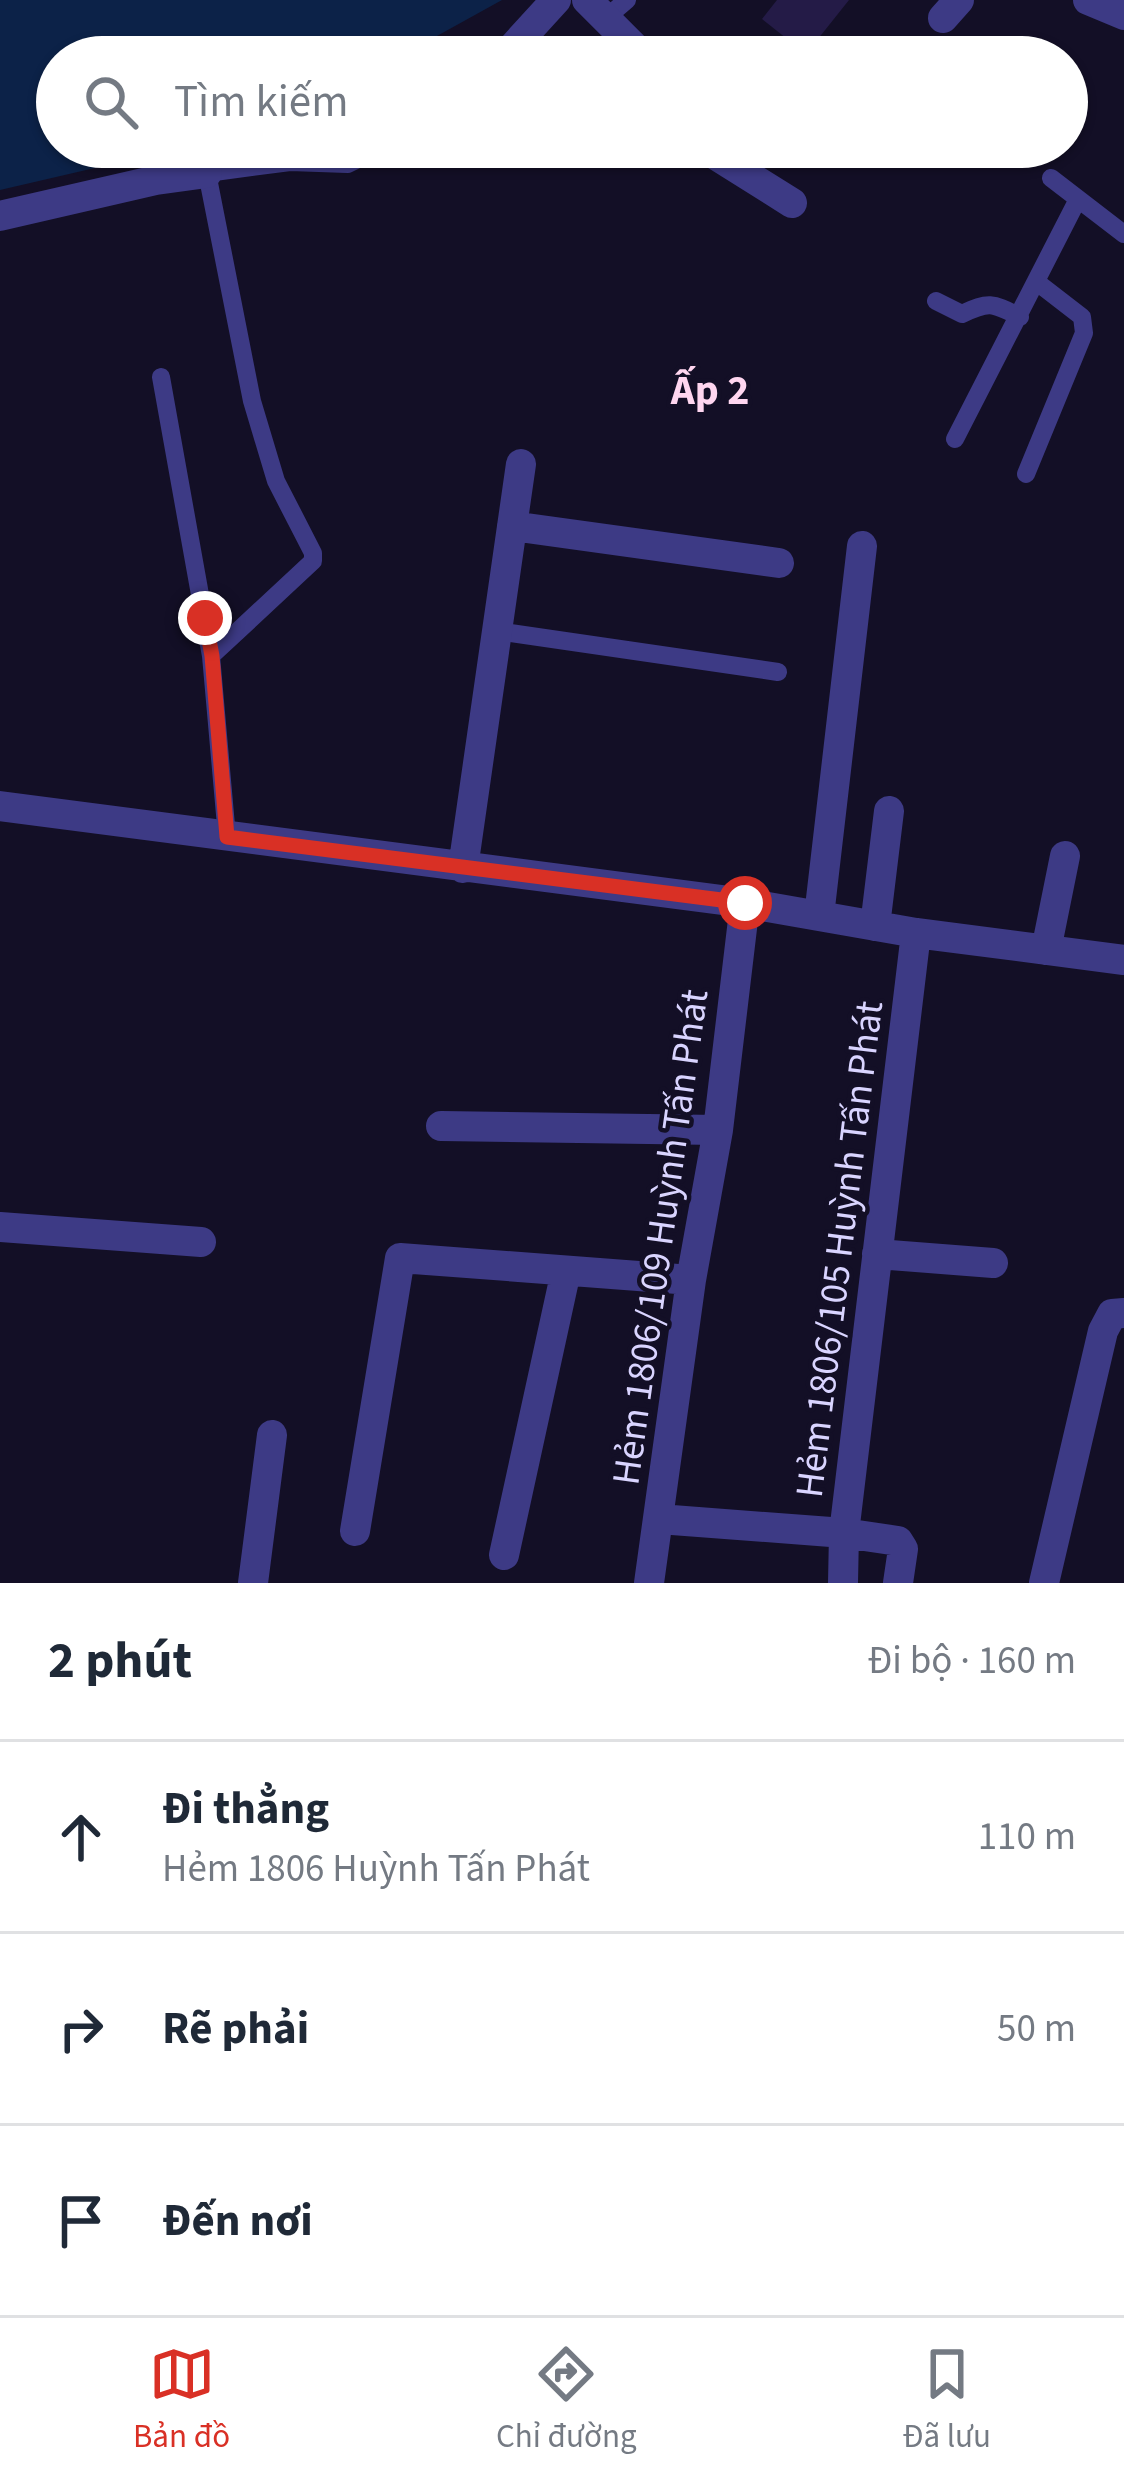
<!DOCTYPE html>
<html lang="vi">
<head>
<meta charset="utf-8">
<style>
	:root { --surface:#fff; --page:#f2f2f3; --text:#1f2937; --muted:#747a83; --line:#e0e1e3; --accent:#d93025 }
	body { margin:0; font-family:"Source Sans 3",sans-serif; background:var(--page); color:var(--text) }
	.stop { position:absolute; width:36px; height:36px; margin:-27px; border:9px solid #d93025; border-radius:50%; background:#fff }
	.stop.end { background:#d93025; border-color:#fff; box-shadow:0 3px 12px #0008 }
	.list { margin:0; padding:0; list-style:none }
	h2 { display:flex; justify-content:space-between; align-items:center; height:156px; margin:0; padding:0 48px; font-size:51px }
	h2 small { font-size:39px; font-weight:400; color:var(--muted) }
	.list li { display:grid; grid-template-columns:78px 1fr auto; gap:36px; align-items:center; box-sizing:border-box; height:192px; padding:0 48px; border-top:3px solid var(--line) }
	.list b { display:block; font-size:45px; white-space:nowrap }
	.list p { margin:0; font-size:39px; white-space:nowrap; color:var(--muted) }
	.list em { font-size:39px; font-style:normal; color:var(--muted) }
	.icon { flex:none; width:66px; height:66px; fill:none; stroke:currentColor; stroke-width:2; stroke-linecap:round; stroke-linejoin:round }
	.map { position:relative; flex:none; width:1124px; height:1583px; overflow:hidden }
	.search { position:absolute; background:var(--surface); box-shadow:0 3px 9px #0004; left:36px; right:36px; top:36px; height:132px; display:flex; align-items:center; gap:30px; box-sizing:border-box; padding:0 42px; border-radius:66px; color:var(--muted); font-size:45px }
	.sheet { height:732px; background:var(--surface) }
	nav { display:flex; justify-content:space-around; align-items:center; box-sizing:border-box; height:168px; border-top:3px solid var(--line); background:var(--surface); font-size:33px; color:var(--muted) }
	nav a { display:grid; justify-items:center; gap:6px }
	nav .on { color:var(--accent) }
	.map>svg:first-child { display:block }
	.water { fill:#0c2248 }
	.building { fill:#241b47 }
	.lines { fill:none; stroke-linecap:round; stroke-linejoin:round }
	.service { stroke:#3d3a85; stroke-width:18 }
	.minor { stroke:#3d3a85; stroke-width:30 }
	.route { stroke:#d93025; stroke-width:15 }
	.labels { text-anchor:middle; stroke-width:9; stroke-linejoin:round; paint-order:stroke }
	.street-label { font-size:39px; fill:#d9d4ff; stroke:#130f26 }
	.neighbourhood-label { font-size:42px; font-weight:bold; fill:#ffd6f0; stroke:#130f26 }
</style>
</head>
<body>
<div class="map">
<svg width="1124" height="1583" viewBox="0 0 1124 1583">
	<rect width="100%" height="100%" fill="#130f26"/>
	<path class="water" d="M 0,0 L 502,0 L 399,57 L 57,57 L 57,147 L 165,147 L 125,161 L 0,190 Z"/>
	<path class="building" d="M 777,0 L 849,0 L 806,54 L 762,19 Z"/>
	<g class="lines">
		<path class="service" d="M 602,15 L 613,12 L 627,0
			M 1051,178 L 1124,234
			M 936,301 L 962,314 C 990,301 992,303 1020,317
			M 161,377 L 211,656 L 227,837
			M 955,439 L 1078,199
			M 1026,474 L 1084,333 L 1082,317 L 1038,283
			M 497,631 L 778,672
			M 211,656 L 313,561 L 313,553 L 276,481 L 252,401 L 207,173 L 290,162 L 348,164 L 383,147"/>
		<path class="minor" d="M 587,0 L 644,57
			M 1088,0 L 1124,15
			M 943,18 L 959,0
			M 504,57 L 556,0
			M 703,147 L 792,203
			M 0,216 L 156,180 L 207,173
			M 512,526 L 779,563
			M 0,806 L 745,903 L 916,933 L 1124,960
			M 463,868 L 521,464
			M 819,916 L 862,546
			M 875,926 L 889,811
			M 1046,950 L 1065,856
			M 441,1126 L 718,1130
			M 0,1227 L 201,1242
			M 877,1254 L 993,1263
			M 659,1519 L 844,1533 L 916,933
			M 355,1531 L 400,1258 L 691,1280
			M 504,1555 L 566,1271
			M 253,1583 L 272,1435
			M 649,1583 L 691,1280 L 718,1130 L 745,903
			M 843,1583 L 844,1533 L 898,1541 L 903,1549 L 898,1583
			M 1044,1583 L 1103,1331 L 1112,1314 L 1124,1313"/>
	</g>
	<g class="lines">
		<path class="route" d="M 205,618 L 212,656 L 227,837 L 745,903"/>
	</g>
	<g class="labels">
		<g class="street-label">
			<text transform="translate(659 1237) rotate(-82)" y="14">Hẻm 1806/109 Huỳnh Tấn Phát</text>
			<text transform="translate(838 1249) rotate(-83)" y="14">Hẻm 1806/105 Huỳnh Tấn Phát</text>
		</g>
		<g class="neighbourhood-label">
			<text x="710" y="404">Ấp 2</text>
		</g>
	</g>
</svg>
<div class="stop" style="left:745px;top:903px"></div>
<div class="stop end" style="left:205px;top:618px"></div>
<div class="search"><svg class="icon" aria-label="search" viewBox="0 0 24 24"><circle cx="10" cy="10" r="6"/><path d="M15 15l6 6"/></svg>Tìm kiếm</div>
</div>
<section class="sheet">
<h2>2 phút<small>Đi bộ · 160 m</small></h2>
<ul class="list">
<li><svg class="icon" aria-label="ahead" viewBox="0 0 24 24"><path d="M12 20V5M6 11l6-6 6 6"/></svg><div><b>Đi thẳng</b><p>Hẻm 1806 Huỳnh Tấn Phát</p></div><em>110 m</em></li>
<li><svg class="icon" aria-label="right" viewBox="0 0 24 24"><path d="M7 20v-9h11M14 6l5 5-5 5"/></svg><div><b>Rẽ phải</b></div><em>50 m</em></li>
<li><svg class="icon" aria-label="arrive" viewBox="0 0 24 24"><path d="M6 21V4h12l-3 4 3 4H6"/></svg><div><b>Đến nơi</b></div></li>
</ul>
</section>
<nav>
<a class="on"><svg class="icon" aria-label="map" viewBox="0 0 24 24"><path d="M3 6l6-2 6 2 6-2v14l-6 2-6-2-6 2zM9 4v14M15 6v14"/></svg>Bản đồ</a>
<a><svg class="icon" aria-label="directions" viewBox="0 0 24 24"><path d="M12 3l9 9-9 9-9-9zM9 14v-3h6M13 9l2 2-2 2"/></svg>Chỉ đường</a>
<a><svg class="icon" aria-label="saved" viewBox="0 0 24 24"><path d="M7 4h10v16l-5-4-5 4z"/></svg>Đã lưu</a>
</nav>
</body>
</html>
